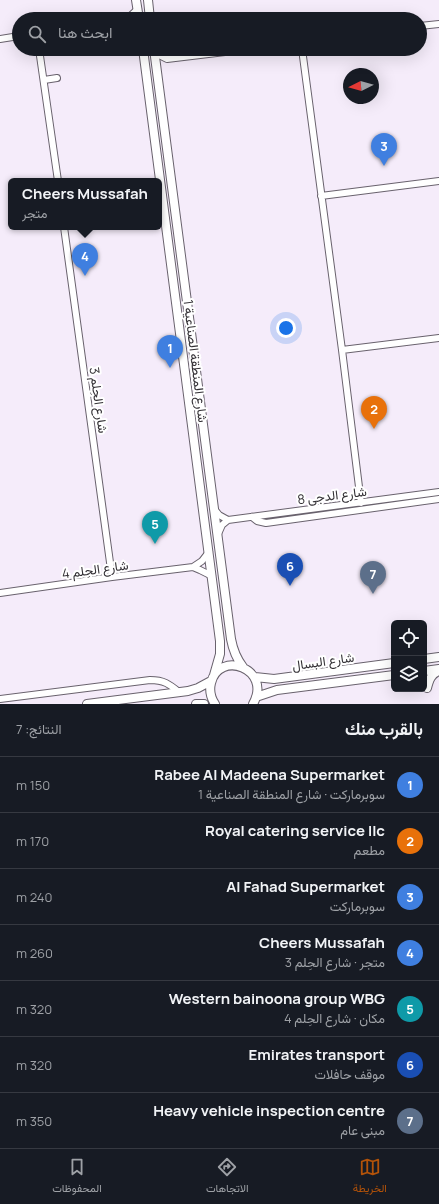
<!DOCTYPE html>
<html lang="ar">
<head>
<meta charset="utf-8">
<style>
	:root { --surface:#171b24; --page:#242831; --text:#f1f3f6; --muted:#9ea1a6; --line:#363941; --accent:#b45309 }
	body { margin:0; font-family:Manrope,Vazirmatn,sans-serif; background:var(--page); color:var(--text); direction:rtl }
	.controls { position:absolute; right:12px; bottom:12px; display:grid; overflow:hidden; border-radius:6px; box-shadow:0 4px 16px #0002 }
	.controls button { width:36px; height:36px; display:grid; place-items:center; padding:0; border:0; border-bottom:1px solid var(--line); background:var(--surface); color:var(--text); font:20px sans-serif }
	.compass { position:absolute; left:343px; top:68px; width:36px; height:36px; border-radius:50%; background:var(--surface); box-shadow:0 4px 16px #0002; rotate:265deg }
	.you { position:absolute; left:286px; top:328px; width:14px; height:14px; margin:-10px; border:3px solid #fff; border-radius:50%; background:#1a73e8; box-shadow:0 0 0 6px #1a73e833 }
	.badge { display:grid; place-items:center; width:26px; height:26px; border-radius:50%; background:var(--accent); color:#fff; font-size:13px; font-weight:700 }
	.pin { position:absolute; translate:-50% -33px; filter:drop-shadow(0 1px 2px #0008) }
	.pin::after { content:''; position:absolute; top:21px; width:14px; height:12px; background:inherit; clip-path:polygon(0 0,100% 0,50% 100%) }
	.popup { position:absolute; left:8px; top:178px; width:154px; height:52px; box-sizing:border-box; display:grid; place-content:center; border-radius:6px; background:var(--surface); filter:drop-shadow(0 1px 3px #0005); font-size:13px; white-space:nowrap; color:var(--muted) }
	.popup b { font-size:15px; color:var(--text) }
	.popup::after { content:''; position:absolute; left:50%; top:100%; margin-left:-8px; border:8px solid transparent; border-top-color:var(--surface) }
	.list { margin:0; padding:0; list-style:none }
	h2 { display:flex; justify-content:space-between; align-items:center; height:52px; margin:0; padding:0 16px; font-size:17px }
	h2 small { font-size:13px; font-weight:400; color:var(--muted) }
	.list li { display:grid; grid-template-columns:26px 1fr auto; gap:12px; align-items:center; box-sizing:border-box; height:56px; padding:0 16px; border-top:1px solid var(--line) }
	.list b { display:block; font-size:15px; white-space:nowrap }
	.list p { margin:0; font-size:13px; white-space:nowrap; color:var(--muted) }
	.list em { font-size:13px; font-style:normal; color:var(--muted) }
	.icon { flex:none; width:22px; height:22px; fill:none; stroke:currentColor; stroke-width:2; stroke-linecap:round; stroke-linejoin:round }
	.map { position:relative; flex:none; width:439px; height:704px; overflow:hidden; direction:ltr }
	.search { position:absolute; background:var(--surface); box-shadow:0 4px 16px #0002; left:12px; right:12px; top:12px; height:44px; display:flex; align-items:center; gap:10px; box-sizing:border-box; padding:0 14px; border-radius:22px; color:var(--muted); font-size:15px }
	.sheet { height:444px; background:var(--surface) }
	nav { display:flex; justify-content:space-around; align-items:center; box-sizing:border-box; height:56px; border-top:1px solid var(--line); background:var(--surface); font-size:11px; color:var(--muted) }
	nav a { display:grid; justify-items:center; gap:2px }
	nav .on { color:var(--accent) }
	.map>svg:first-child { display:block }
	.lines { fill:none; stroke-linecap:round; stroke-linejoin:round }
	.street-casing { stroke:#69626d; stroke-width:8 }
	.secondary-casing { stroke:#69626d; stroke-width:10 }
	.street { stroke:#fff; stroke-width:6 }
	.secondary { stroke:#fff; stroke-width:8 }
	.labels { text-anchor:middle; stroke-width:4; stroke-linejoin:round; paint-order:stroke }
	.street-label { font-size:13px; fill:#322f34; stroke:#fff }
</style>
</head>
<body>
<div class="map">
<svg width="439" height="704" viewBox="0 0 439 704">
	<rect width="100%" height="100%" fill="#f5ecfa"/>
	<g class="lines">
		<g class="street-casing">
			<path id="street" d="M 127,19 L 138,9
				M 420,26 L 439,24
				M 0,39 L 19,36
				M 39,49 L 58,181
				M 302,49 L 342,350 L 361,503
				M 154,51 L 161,56 L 167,59 L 250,49
				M 44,80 L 57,78
				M 321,196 L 439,181
				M 64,227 L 112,577
				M 342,350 L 439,338
				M 214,509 L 219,515 L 228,520
				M 252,517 L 257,521 L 266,523 L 439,499
				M 218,534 L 222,525 L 228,520 L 439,492
				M 193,567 L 202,561 L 209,552
				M 0,593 L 112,577 L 193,567 L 200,570 L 212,576
				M 0,699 L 150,680 C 164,680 169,684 179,692"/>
		</g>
		<g class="secondary-casing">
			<path id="secondary" d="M 136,0 L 139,19
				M 148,0 L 150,19
				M 143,49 L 220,641 L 220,654 L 214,675
				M 154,49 L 231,639 C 233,650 236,658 243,667
				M 424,659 L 439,657
				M 424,671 L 439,669
				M 255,677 L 274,679 L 394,663
				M 427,688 C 429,680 431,674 439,671
				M 256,697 L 277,690 L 394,675
				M 87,704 L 188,691 L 198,688 L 211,681
				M 196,704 L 204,704
				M 215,704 C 211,698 209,691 211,683 C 219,649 273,669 253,704"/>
		</g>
		<use href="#street" class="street"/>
		<use href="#secondary" class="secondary"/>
	</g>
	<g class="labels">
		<g class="street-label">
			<text transform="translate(196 361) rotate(83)" y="5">شارع المنطقة الصناعية 1</text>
			<text transform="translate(99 400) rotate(82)" y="5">شارع الحِلم 3</text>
			<text transform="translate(332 495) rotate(-7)" y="5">شارع الدجى 8</text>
			<text transform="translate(95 569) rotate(-8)" y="5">شارع الحِلم 4</text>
			<text transform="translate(323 661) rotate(-8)" y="5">شارع البسال</text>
		</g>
	</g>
</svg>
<div class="controls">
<button><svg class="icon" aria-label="locate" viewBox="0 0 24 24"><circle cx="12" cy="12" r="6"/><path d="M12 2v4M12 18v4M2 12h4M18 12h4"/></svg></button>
<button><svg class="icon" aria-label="layers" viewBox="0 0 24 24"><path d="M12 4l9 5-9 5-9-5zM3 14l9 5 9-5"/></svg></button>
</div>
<svg class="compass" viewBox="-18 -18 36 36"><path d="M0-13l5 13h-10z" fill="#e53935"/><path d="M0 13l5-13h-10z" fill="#9ea1a6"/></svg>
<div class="you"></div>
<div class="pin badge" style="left:170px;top:368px;background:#3f7fe0">1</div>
<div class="pin badge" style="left:374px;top:429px;background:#e8710a">2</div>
<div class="pin badge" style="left:384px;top:166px;background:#3f7fe0">3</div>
<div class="pin badge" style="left:85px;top:276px;background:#3f7fe0">4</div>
<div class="popup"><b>Cheers Mussafah</b>متجر</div>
<div class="pin badge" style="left:155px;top:544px;background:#0f9aa8">5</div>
<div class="pin badge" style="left:290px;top:586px;background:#1a4fb4">6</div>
<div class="pin badge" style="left:373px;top:594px;background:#5c6f8a">7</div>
<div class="search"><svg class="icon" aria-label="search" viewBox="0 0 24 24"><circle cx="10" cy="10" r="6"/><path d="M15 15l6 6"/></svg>ابحث هنا</div>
</div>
<section class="sheet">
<h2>بالقرب منك<small>النتائج: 7</small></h2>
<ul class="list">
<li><span class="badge" style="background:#3f7fe0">1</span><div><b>Rabee Al Madeena Supermarket</b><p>سوبرماركت · شارع المنطقة الصناعية 1</p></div><em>150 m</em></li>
<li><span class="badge" style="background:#e8710a">2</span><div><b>Royal catering service llc</b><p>مطعم</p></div><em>170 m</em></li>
<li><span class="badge" style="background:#3f7fe0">3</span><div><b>Al Fahad Supermarket</b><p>سوبرماركت</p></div><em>240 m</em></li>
<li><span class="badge" style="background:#3f7fe0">4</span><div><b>Cheers Mussafah</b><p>متجر · شارع الحِلم 3</p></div><em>260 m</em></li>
<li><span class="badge" style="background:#0f9aa8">5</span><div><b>Western bainoona group WBG</b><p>مكان · شارع الحِلم 4</p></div><em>320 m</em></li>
<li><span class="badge" style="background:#1a4fb4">6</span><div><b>Emirates transport</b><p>موقف حافلات</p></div><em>320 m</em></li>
<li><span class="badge" style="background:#5c6f8a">7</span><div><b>Heavy vehicle inspection centre</b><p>مبنى عام</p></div><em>350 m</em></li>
</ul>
</section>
<nav>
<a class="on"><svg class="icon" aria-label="map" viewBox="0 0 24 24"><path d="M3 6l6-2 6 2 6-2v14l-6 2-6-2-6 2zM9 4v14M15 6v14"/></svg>الخريطة</a>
<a><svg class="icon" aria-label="directions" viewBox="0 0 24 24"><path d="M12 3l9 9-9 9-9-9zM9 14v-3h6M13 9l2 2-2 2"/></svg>الاتجاهات</a>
<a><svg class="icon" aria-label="saved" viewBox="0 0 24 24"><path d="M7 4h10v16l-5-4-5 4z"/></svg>المحفوظات</a>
</nav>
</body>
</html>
